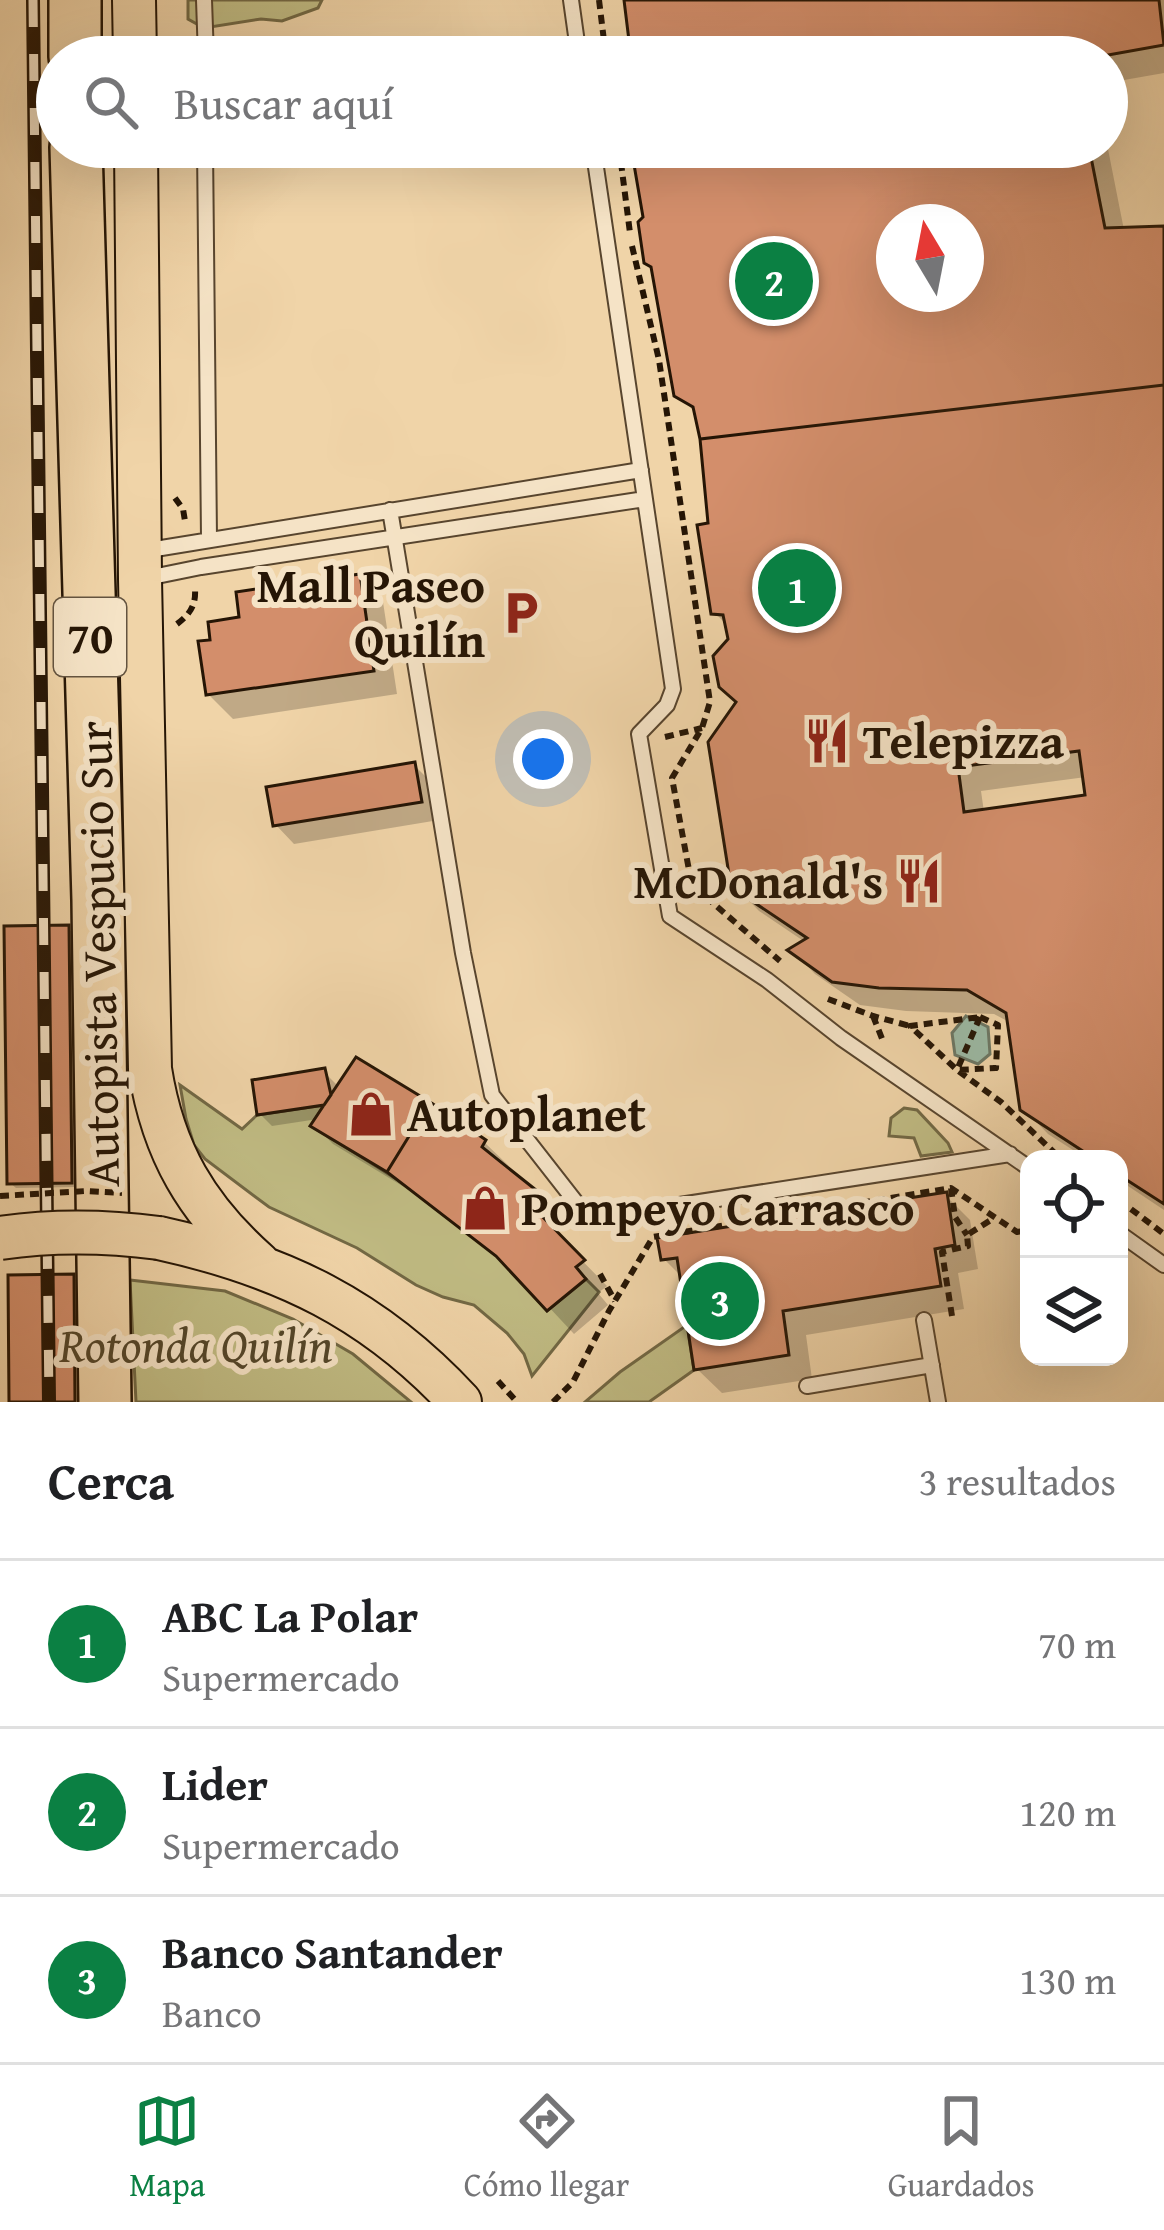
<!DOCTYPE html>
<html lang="es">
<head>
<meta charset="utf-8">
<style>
	:root { --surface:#fff; --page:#f6f6f6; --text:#202124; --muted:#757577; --line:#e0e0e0; --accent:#0b8043 }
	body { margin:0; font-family:"Gentium Book Plus",serif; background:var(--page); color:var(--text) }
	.controls { position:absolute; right:36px; bottom:36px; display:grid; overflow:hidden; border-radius:24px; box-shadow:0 12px 48px #0002 }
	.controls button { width:108px; height:108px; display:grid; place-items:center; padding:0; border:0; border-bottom:3px solid var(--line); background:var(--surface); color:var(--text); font:60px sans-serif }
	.compass { position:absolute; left:876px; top:204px; width:108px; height:108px; border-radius:50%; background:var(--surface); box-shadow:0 12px 48px #0002; rotate:350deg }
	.you { position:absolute; left:543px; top:759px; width:42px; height:42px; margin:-30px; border:9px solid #fff; border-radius:50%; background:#1a73e8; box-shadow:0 0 0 18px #1a73e833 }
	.badge { display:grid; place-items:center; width:78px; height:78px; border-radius:50%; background:var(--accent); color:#fff; font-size:39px; font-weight:700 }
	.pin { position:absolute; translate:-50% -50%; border:6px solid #fff; box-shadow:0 3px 12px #0006 }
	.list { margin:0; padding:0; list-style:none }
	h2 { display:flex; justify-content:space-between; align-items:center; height:156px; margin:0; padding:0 48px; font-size:51px }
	h2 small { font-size:39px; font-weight:400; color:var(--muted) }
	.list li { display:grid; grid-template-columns:78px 1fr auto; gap:36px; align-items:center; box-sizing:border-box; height:168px; padding:0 48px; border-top:3px solid var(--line) }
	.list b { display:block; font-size:45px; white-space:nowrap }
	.list p { margin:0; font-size:39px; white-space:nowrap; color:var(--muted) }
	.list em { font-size:39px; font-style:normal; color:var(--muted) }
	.icon { flex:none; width:66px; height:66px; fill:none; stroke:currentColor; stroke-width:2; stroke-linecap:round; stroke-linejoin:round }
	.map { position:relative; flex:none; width:1164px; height:1402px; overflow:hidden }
	.search { position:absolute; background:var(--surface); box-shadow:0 12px 48px #0002; left:36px; right:36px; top:36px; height:132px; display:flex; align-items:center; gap:30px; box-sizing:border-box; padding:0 42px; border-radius:66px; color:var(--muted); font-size:45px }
	.sheet { height:660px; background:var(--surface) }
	nav { display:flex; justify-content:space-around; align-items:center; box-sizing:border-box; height:168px; border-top:3px solid var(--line); background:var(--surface); font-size:33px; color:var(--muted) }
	nav a { display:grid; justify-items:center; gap:6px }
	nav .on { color:var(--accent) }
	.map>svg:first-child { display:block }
	.green { fill:#c0bb83; stroke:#726844; stroke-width:3 }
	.water { fill:#9bb9a4; stroke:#6c7764; stroke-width:3 }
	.shadow { fill:#0003; fill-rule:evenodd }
	.building { fill:#d38e6b; stroke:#251505; stroke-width:3; fill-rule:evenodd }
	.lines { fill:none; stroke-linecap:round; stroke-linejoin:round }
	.service-casing { stroke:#58452e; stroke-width:18 }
	.primary-casing { stroke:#251505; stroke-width:46 }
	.motorway-casing { stroke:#251505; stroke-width:56 }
	.path { stroke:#251505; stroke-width:6; stroke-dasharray:9 6; stroke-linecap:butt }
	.service { stroke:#f5e3c6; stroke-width:14 }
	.primary { stroke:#f0d4a8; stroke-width:42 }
	.motorway { stroke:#f0d4a8; stroke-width:51 }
	.rail-casing { stroke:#251505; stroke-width:14 }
	.rail { stroke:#f5e3c6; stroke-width:9; stroke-dasharray:27; stroke-linecap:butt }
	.primary-bridge-casing { stroke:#251505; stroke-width:46; stroke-linecap:butt }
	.path-bridge { stroke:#251505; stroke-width:6; stroke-dasharray:9 6; stroke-linecap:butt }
	.primary-bridge { stroke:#f0d4a8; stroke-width:42 }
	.labels { text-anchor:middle; stroke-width:12; stroke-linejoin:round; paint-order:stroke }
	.shield { fill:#f5e3c6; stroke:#63533f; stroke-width:3 }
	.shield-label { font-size:45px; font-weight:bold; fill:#251505 }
	.poi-label { font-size:48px; font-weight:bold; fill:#251505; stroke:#f5e3c6; text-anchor:start }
	.street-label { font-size:48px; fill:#251505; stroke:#f5e3c6 }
	.park-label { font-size:48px; font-style:italic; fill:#54472b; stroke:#f5e3c6 }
</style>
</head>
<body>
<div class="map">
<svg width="1164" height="1402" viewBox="0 0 1164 1402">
	<rect width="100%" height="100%" fill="#f0d4a8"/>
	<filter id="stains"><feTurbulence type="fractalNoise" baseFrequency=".00167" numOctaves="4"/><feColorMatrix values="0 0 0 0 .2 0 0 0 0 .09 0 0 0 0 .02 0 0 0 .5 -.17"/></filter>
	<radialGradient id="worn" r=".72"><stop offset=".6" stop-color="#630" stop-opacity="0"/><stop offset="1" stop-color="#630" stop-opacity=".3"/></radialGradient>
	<path class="green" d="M 188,0 L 322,0 L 318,8 L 282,21 L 261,19 L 204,28 L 188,19 Z
		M 180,1085 L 242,1129 L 257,1115 L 324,1105 L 311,1126 C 375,1165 441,1204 496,1255 C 514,1272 530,1292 547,1311 L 586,1279 L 599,1292 L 532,1376 L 524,1354 L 507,1333 L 474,1305 L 443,1297 L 416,1285 L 357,1248 L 269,1207 L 205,1159 L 194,1145 L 186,1119 Z
		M 904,1108 L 917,1110 L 948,1143 L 952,1152 L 921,1156 L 914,1138 L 889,1136 L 891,1118 Z
		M 130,1280 L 225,1291 L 293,1319 L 353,1354 L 411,1402 L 136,1402 Z
		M 687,1325 L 694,1370 L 649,1402 L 585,1402 L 620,1372 Z"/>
	<path class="water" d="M 966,1016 L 988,1027 L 990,1054 L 978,1064 L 955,1055 L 952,1033 Z"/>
	<path class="shadow" d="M 628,0 L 1164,0 L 1164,73 L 1107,83 L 1107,57 L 636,57 Z
		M 1107,144 L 1124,230 L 1164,229 L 1164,1210 L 1119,1180 L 1119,1159 L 1087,1159 L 1048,1134 L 1023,1108 L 1011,1023 L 994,1014 L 906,1011 L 860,1005 L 815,974 L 792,950 L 805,942 L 759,911 L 734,885 L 739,703 L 731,639 L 729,627 L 714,612 L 712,526 L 698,415 L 677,394 L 634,147 L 1107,147 ZM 894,222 L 966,222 L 966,294 L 894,294 ZM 1086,777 L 1089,797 L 984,812 L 981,791 Z
		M 358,577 L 383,602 L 397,694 L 233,719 L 208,694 L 214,642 L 243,619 Z
		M 414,765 L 433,784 L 439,820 L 294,844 L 276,825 Z
		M 67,928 L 73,933 L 76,1187 L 16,1188 L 10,1183 Z
		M 324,1072 L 336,1084 L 338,1090 L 484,1142 L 509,1166 L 506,1171 L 539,1196 L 563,1221 L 553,1231 L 607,1286 L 598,1293 L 608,1305 L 574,1334 L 518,1274 L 409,1190 L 333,1144 L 314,1125 L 318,1119 L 272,1126 L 260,1114 Z
		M 946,1196 L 970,1220 L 978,1269 L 958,1273 L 964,1309 L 806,1335 L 812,1379 L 722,1393 L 697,1369 L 683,1278 L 664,1259 Z
		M 73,1277 L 78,1282 L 79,1402 L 12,1402 L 11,1278 Z"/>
	<path class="building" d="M 624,0 L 1159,0 L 1164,45 L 1097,57 L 631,57 Z
		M 631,147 L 1089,147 L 1105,228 L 1164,226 L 1164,385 L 700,439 L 693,407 L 674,396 L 651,267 L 644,263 L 638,222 L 643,217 ZM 894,222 L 966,222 L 966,294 L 894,294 Z
		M 1164,385 L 1164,1204 L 1119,1175 L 1119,1159 L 1095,1159 L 1020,1110 L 1006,1013 L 967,990 L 879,988 L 832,982 L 787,950 L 807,938 L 731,887 L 708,742 L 736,702 L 719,687 L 713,656 L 728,639 L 723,615 L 711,614 L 697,525 L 708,523 L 700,439 ZM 1079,751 L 1085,795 L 964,812 L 958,767 Z
		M 360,574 L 374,671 L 206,695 L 198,641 L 210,640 L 208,622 L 239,617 L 236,592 Z
		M 415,762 L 422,802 L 273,826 L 266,787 Z
		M 69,925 L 72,1183 L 7,1184 L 4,926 Z
		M 356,1057 L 430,1102 L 387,1172 L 310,1126 Z
		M 325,1068 L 331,1095 L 324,1105 L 257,1115 L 252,1080 Z
		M 430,1102 L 486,1140 L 482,1147 L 541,1194 L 531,1205 L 585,1260 L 576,1267 L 586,1279 L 547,1311 L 496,1256 L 387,1172 Z
		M 947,1192 L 955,1245 L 935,1249 L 941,1286 L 783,1311 L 789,1355 L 694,1370 L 677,1258 L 661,1260 L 657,1238 Z
		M 74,1274 L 75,1402 L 9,1402 L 8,1275 Z"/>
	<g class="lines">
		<g class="service-casing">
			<path id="service" d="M 204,0 L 206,57
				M 571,0 L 579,57
				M 205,147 L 209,538
				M 593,147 L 673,689 L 667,705 L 639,734 L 670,916 L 767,980 L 841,1038 L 1029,1168
				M 141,159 L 217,147
				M 390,510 L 463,953 L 492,1095 L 589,1219 L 1010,1154
				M 143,551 L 641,470
				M 147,578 L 201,567 L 645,499
				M 1119,1233 L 1164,1265
				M 924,1320 L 938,1402
				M 807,1386 L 932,1365"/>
		</g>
		<g class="primary-casing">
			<path id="primary" d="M 134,0 L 135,57
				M 136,147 L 140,579 L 150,1069 C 163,1152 197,1209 259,1264
				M 159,1238 C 282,1265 374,1309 460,1402"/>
		</g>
		<g class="motorway-casing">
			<path id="motorway" d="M 75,0 L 75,57
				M 76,147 L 98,900 L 105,1402"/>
		</g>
		<path class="path" d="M 599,0 L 606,57
			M 619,147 L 630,233
			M 632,246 L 659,360 L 710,702 L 702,728 L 672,778 L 691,881 L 714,904 L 780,961
			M 175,498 L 183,509 L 185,521
			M 177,624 C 189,615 196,606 195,590
			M 665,737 L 702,728
			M 828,999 L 873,1016 L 910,1026
			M 873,1016 L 883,1041
			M 980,1017 L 998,1025 L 996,1068 L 957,1070 L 910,1026 Z
			M 980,1017 L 957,1070 L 1001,1102 L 1061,1159
			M 951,1188 L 955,1217 L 967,1235
			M 1119,1200 L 1164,1234
			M 600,1274 L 615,1301
			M 952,1316 L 942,1252 L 968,1246 L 967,1235 L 994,1218
			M 498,1381 L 517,1402
			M 553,1402 L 573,1382 L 609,1311 L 653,1237 L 951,1188 L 1017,1232 L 1029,1230"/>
		<use href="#service" class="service"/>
		<use href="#primary" class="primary"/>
		<use href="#motorway" class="motorway"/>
		<g class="rail-casing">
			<path id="rail" d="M 33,0 L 49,1402"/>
		</g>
		<use href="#rail" class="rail"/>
		<g class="primary-bridge-casing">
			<path id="primary-bridge" d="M 0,1238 C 54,1230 106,1231 159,1238"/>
		</g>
		<path class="path-bridge" d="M 0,1196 L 86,1191 L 122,1193"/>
		<use href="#primary-bridge" class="primary-bridge"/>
	</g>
	<defs>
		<g id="parking-bare" transform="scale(3.6)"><path d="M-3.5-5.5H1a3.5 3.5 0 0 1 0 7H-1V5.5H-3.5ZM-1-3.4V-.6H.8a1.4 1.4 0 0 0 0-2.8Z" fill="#8f2418" stroke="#f5e3c6" stroke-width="2.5" paint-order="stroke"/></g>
		<g id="restaurant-bare" transform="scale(3.6)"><path d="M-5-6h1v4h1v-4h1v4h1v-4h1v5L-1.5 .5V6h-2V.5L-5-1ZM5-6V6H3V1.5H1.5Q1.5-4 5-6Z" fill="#8f2418" stroke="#f5e3c6" stroke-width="2.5" paint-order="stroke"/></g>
		<g id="shop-bare" transform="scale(3.6)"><path d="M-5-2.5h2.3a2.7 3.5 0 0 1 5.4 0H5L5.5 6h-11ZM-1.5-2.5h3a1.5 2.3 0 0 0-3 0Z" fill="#8f2418" stroke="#f5e3c6" stroke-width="2.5" paint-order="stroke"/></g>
	</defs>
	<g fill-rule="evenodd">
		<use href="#parking-bare" x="521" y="613"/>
		<use href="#restaurant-bare" x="827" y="741"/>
		<use href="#restaurant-bare" x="919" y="881"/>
		<use href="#shop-bare" x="371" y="1114"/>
		<use href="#shop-bare" x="485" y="1208"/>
	</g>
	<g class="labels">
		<rect class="shield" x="54" y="598" width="72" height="78" rx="9"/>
		<g class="shield-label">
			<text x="90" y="653">70</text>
		</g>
		<g class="poi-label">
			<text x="485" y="602" text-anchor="end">Mall Paseo<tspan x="485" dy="55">Quilín</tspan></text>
			<text x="863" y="758">Telepizza</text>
			<text x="883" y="898" text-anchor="end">McDonald's</text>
			<text x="407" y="1131">Autoplanet</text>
			<text x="521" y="1225">Pompeyo Carrasco</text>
		</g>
		<g class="street-label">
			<text transform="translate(98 954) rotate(-91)" y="17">Autopista Vespucio Sur</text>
		</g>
		<g class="park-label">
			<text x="196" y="1362">Rotonda Quilín</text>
		</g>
	</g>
	<rect width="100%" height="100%" filter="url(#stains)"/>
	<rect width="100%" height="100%" fill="url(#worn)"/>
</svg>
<div class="controls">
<button><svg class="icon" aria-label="locate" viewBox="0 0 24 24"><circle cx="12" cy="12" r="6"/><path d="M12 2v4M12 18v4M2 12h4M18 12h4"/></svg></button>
<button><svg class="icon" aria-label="layers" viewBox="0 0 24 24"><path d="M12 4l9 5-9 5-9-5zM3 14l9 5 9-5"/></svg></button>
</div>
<svg class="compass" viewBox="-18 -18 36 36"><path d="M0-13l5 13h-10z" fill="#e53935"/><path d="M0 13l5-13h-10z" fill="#757577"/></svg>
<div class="you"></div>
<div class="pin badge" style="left:797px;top:588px">1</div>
<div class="pin badge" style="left:774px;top:281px">2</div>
<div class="pin badge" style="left:720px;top:1301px">3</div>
<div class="search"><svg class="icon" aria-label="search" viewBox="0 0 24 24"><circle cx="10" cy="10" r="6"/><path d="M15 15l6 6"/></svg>Buscar aquí</div>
</div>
<section class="sheet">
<h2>Cerca<small>3 resultados</small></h2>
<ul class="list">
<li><span class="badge">1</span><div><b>ABC La Polar</b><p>Supermercado</p></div><em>70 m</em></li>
<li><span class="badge">2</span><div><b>Lider</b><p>Supermercado</p></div><em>120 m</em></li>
<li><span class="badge">3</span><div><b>Banco Santander</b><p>Banco</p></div><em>130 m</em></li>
</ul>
</section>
<nav>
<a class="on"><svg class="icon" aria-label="map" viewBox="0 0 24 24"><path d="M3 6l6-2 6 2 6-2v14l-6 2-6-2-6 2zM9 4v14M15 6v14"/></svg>Mapa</a>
<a><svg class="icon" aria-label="directions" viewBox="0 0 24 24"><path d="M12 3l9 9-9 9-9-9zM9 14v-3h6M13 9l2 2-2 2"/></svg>Cómo llegar</a>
<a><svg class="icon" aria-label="saved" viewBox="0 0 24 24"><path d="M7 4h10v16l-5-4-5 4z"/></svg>Guardados</a>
</nav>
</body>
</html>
